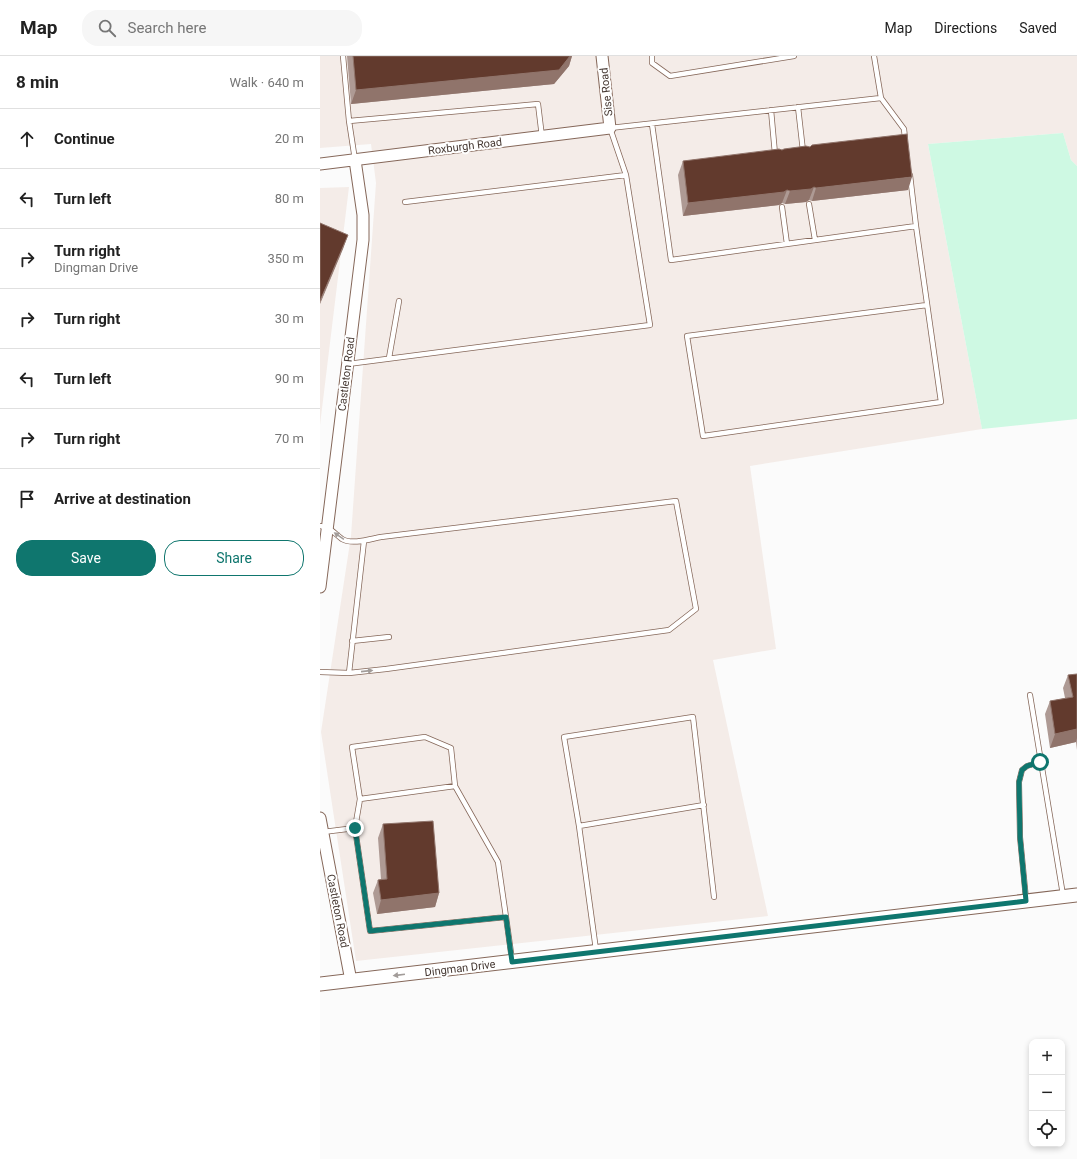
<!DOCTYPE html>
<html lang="en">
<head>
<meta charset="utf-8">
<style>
	:root { --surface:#fff; --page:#f6f6f6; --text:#222; --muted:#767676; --line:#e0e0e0; --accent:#0f766e }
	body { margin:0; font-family:Roboto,sans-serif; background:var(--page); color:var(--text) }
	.controls { position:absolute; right:12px; bottom:12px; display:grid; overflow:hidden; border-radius:8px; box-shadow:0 2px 6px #0003 }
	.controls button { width:36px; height:36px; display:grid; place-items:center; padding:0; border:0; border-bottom:1px solid var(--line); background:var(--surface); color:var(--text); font:20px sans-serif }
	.stop { position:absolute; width:12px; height:12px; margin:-9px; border:3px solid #0f766e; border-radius:50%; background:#fff }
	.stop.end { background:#0f766e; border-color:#fff; box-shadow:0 1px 4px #0008 }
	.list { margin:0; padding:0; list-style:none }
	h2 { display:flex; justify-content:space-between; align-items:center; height:52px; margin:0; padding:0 16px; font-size:17px }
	h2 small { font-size:13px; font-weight:400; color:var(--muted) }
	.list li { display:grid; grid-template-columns:26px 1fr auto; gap:12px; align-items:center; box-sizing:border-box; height:60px; padding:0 16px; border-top:1px solid var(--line) }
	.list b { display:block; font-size:15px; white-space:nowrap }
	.list p { margin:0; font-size:13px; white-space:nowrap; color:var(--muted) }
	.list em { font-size:13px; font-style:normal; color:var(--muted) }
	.actions { display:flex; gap:8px; padding:12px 16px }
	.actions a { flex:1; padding:9px 0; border:1px solid var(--accent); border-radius:16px; text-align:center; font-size:14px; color:var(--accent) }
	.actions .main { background:var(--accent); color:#fff }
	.icon { flex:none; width:22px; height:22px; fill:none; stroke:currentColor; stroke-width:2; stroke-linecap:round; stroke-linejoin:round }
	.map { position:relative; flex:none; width:757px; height:1103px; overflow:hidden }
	header { display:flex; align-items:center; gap:24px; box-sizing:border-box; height:56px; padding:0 20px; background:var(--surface); border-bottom:1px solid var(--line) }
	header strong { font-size:19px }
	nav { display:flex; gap:22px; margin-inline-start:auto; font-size:14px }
	.search { width:280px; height:36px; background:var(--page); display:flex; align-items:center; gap:10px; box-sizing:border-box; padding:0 14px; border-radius:16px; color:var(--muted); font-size:15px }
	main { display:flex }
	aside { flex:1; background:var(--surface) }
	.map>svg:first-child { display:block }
	.built { fill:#f4ece8 }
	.green { fill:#cef9e3 }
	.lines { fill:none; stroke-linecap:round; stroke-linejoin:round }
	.service-casing { stroke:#856759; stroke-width:6 }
	.tertiary-casing { stroke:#856759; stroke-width:13 }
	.secondary-casing { stroke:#856759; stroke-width:15 }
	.service { stroke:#fff; stroke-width:4.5 }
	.tertiary { stroke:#fff; stroke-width:11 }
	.secondary { stroke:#fff; stroke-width:13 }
	.wall { fill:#ae9a94 }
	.shaded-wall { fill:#90746b }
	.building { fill:#623a2d; stroke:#90746b }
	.oneway { fill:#a29c99 }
	.route { stroke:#0f766e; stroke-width:5 }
	.labels { text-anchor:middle; stroke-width:4; stroke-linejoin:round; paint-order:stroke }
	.street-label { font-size:11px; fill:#463933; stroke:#fff }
</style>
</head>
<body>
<header>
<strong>Map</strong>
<div class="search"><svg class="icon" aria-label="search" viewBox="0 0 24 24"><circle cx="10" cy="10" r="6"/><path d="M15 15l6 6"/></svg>Search here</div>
<nav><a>Map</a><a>Directions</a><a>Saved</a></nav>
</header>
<main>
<aside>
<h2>8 min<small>Walk · 640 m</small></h2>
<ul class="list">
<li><svg class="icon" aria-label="ahead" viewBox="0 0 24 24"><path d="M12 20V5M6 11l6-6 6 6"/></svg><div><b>Continue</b></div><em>20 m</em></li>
<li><svg class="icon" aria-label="left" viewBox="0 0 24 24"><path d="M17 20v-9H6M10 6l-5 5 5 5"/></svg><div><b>Turn left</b></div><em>80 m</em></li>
<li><svg class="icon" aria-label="right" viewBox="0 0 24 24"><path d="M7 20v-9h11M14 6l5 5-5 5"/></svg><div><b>Turn right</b><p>Dingman Drive</p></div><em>350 m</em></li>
<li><svg class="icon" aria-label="right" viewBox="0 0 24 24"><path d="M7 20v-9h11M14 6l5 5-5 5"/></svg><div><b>Turn right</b></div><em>30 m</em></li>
<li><svg class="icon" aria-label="left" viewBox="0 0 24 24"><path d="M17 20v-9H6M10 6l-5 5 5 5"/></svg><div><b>Turn left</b></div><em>90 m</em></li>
<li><svg class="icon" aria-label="right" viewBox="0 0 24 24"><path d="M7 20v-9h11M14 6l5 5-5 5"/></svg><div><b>Turn right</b></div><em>70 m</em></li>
<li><svg class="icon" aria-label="arrive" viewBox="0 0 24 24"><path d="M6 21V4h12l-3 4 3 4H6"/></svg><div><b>Arrive at destination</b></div></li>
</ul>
<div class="actions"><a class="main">Save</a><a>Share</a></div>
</aside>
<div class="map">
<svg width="757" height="1103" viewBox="0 0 757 1103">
	<rect width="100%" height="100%" fill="#fbfbfb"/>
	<path class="built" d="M 0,0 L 757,0 L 757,110 L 751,104 L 743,77 L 608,88 L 662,373 L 430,410 L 456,593 L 393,604 L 448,860 L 36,905 L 1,676 L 31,480 L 56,127 L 51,88 L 0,92 Z
		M 29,131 L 0,369 L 0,132 Z"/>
	<path class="green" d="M 743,77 L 751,104 L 757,110 L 757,363 L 662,373 L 608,88 Z"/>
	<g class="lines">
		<g class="service-casing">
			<path id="service" d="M 23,0 L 29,65
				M 332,0 L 332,7 L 350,20 L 474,0
				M 554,0 L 561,42
				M 478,51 L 483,95
				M 451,54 L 455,98
				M 332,68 L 351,204 L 596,170 L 590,119
				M 35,104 L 29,65 L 218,48 L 222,81
				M 85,146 L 306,119
				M 489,148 L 495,184
				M 462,151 L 467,188
				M 596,170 L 621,346 L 383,380 L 367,280 L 607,249
				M 69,302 L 79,245
				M 28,308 L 330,269 L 306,119 L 290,72 L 561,42 L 584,73 L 585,82
				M 0,470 C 10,471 14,477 22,483 C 32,489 50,483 61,481 L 356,445 L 376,553 L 349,574 L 66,613 L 29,617 L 0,616
				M 32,585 L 69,581
				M 29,617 L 44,485
				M 710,639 L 743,839
				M 135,730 L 131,692 L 105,681 L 32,691 L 40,743 L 135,730 L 178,806 L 186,861
				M 40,743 L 35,772 L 50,875 L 186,861 L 192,904
				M 259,770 L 384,749
				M 3,776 L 35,772
				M 706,843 L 700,781 L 699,726 L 702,714 L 707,710 L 720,706
				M 276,894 L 259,770 L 244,681 L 373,661 L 394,841"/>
		</g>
		<g class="tertiary-casing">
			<path id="tertiary" d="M 0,108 L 290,72 L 282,0
				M 0,531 L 43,184 L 43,159 L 35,104
				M 0,762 L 31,925"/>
		</g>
		<g class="secondary-casing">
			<path id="secondary" d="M 0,928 L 757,839"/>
		</g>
		<use href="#service" class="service"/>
		<use href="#tertiary" class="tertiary"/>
		<use href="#secondary" class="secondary"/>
	</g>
	<path class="wall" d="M 27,0 L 252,0 L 249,10 L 234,28 L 31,48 Z
		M 462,94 L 588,134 L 492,145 L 489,144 L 486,146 L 465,148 L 462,147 L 459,149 L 363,160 L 358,119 L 363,105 Z
		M 757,618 L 757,694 L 756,686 L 730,692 L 725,658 L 730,645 L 745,642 L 743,632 L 748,619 Z
		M 63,768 L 119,837 L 115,851 L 57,858 L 53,837 L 58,824 L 61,823 L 58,782 Z"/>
	<path class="shaded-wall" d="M 250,0 L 252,0 L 249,10 L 234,28 L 31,48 L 36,34 Z
		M 592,121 L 588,134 L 492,145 L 496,132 Z
		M 494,131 L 489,144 L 486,146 L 465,148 L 470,135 Z
		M 467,134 L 462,147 L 459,149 L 363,160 L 368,147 Z
		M 28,179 L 23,193 L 0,248 L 0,246 Z
		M 757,673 L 757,682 L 756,686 L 730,692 L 735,678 Z
		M 119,837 L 115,851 L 57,858 L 61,844 Z"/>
	<path class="building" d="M 33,0 L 250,0 L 239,14 L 36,34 Z
		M 587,78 L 592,121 L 496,132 L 494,131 L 491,133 L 470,135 L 467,134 L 464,136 L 368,147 L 363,105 L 459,93 L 462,94 L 464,93 L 486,90 L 490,91 L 492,89 Z
		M 0,167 L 28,179 L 0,245 Z
		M 757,618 L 757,673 L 735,678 L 730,645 L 753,641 L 748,619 Z
		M 113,765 L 119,837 L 61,844 L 58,824 L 67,823 L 63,768 Z"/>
	<defs><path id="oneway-solid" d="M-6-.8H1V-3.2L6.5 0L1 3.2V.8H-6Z"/></defs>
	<g class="oneway">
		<use href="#oneway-solid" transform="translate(19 480) rotate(-145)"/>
		<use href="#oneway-solid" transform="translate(47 615) rotate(-6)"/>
		<use href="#oneway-solid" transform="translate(79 919) rotate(173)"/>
	</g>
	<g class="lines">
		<path class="route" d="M 35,772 L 50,875 L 186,861 L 192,906 L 706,845 L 700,781 L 699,726 L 702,714 L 707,710 L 720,706"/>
	</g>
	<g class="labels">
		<g class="street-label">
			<text transform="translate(286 36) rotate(-96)" y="4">Sise Road</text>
			<text transform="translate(145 90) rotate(-7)" y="4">Roxburgh Road</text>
			<text transform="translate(26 318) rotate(-83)" y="4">Castleton Road</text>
			<text transform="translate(18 855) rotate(79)" y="4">Castleton Road</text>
			<text transform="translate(140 912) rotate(-7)" y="4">Dingman Drive</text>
		</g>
	</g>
</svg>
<div class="controls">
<button>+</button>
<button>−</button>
<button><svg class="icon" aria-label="locate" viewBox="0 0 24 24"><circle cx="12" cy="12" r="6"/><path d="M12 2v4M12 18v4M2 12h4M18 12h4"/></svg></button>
</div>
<div class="stop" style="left:720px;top:706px"></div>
<div class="stop end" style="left:35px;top:772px"></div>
</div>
</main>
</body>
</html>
